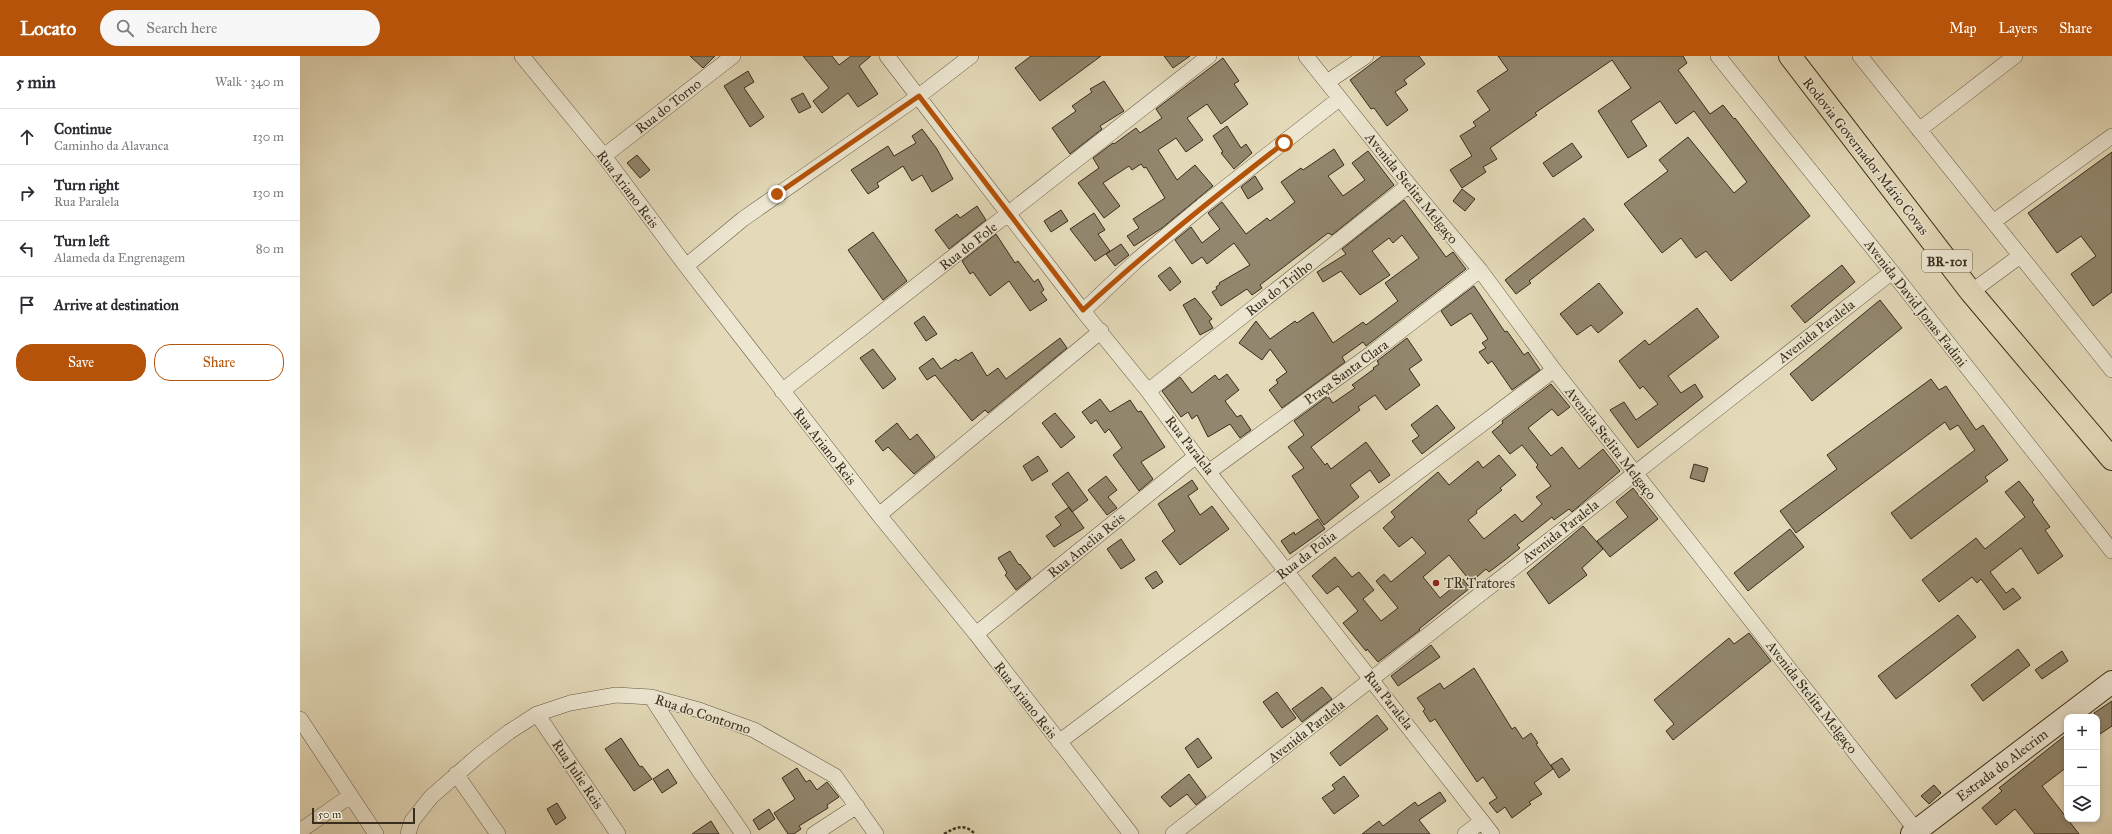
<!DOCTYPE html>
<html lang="en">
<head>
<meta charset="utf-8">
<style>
	:root { --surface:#fff; --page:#f7f7f7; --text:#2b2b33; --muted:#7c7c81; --line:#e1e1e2; --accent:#b45309 }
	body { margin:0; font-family:"IM FELL Great Primer",serif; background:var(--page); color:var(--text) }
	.controls { position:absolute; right:12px; bottom:12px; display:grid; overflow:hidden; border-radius:8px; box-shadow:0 2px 6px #0003 }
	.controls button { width:36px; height:36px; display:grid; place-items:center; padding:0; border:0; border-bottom:1px solid var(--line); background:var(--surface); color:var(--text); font:20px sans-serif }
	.scale { position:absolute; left:12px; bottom:10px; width:103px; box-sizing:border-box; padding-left:4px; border:2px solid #392d1c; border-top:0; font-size:11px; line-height:14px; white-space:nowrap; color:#392d1c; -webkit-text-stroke:3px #ede7d2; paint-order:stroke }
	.stop { position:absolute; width:12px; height:12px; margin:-9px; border:3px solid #b45309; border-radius:50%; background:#fff }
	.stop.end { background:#b45309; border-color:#fff; box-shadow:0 1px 4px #0008 }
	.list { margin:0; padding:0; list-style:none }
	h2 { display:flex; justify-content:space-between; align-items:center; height:52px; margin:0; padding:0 16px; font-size:17px }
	h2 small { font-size:13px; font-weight:400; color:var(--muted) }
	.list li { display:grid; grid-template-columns:26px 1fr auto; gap:12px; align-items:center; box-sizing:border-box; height:56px; padding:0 16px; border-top:1px solid var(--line) }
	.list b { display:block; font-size:15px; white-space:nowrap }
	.list p { margin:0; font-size:13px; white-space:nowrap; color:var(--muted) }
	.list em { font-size:13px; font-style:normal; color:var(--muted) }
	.actions { display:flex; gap:8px; padding:12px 16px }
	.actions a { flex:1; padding:9px 0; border:1px solid var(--accent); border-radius:16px; text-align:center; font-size:14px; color:var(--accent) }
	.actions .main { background:var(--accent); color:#fff }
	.icon { flex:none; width:22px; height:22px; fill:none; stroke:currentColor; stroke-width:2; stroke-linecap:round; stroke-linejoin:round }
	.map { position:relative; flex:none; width:1812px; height:778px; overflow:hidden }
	header { display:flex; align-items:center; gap:24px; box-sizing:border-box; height:56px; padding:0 20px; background:var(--accent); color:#fff }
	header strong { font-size:19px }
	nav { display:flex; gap:22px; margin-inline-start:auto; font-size:14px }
	.search { width:280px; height:36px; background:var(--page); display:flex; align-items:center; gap:10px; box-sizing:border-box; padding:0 14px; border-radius:22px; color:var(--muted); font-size:15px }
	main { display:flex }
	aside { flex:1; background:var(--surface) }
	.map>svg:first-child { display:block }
	.building { fill:#92876e; stroke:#392d1c }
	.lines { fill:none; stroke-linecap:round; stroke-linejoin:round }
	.street-casing { stroke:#645843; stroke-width:16 }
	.secondary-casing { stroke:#392d1c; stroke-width:24 }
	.highway-casing { stroke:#392d1c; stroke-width:24 }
	.path { stroke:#392d1c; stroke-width:2.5; stroke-dasharray:3 2; stroke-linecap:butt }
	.street { stroke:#ede7d2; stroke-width:15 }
	.secondary { stroke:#ede7d2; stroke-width:22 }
	.highway { stroke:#e4dab9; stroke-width:22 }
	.route { stroke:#b45309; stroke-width:5 }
	.poi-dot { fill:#8f2418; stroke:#ede7d2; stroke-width:1.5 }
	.labels { text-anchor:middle; stroke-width:3; stroke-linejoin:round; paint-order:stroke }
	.shield { fill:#ede7d2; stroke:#6f6553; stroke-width:1 }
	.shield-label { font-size:13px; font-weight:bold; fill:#392d1c }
	.street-label { font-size:14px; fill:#392d1c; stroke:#ede7d2 }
	.poi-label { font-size:14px; fill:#392d1c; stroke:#ede7d2; text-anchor:start }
</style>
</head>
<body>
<header>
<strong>Locato</strong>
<div class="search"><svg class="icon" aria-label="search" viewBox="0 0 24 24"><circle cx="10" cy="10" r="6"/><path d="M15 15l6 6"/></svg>Search here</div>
<nav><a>Map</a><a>Layers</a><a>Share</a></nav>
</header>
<main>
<aside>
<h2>5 min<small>Walk · 340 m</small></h2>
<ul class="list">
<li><svg class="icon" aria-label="ahead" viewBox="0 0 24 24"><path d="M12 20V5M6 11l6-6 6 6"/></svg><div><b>Continue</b><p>Caminho da Alavanca</p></div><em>130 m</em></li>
<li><svg class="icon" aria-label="right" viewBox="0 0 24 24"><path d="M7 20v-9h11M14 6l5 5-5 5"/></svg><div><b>Turn right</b><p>Rua Paralela</p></div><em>130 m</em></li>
<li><svg class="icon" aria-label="left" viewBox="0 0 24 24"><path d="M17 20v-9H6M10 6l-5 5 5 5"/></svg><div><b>Turn left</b><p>Alameda da Engrenagem</p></div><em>80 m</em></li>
<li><svg class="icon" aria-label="arrive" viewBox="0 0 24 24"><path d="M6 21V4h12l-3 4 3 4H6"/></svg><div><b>Arrive at destination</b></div></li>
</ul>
<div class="actions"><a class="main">Save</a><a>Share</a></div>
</aside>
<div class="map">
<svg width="1812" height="778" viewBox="0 0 1812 778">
	<rect width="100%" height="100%" fill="#e4dab9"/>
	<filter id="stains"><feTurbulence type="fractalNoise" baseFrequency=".005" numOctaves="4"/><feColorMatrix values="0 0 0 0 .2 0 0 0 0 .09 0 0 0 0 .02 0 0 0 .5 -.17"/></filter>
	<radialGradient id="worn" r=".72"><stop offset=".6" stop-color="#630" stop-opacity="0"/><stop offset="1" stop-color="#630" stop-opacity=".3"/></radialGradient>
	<path class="building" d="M 390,0 L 415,0 L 403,12 Z
		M 503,0 L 532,0 L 539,9 L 551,0 L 571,0 L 559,10 L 578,38 L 558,51 L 548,37 L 522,57 L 513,45 L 529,32 Z
		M 731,0 L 801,0 L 740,45 L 715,12 Z
		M 864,0 L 890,0 L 873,12 Z
		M 1082,0 L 1119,0 L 1125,8 L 1104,24 L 1107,28 L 1095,36 L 1108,54 L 1087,70 L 1074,52 L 1071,53 L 1050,24 Z
		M 1198,0 L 1383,0 L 1387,7 L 1378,14 L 1410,58 L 1423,49 L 1434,63 L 1435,62 L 1510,160 L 1431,225 L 1406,195 L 1396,202 L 1381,182 L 1362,197 L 1324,148 L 1368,115 L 1359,104 L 1388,81 L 1434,137 L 1447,126 L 1394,55 L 1376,68 L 1360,45 L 1331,65 L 1347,90 L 1328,102 L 1298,55 L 1331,32 L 1312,4 L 1235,57 L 1237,59 L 1190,92 L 1197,103 L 1183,111 L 1186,116 L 1162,132 L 1150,114 L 1172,100 L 1160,80 L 1176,70 L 1173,66 L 1190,54 L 1177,35 L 1208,14 Z
		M 923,2 L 939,25 L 934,28 L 948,48 L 921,68 L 907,48 L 887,62 L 903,84 L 886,96 L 876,82 L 858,94 L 877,124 L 895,109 L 913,130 L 862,172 L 834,190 L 827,180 L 839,172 L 833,163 L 865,142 L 846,111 L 844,112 L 841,108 L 832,114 L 829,110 L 803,127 L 820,150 L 804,162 L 778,127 L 799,112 L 793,102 L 813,87 L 814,88 L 836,72 L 840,77 L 862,62 L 856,53 Z
		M 448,15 L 454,26 L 444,32 L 464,61 L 450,71 L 424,30 Z
		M 804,25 L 824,55 L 800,70 L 802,73 L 770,98 L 752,72 L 776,55 L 772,50 L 792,36 L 790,33 Z
		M 503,37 L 511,51 L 499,57 L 491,43 Z
		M 927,70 L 941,92 L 946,88 L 952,97 L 934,113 L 921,97 L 923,96 L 913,80 Z
		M 622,73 L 637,93 L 653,123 L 632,136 L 622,119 L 612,125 L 603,110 L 577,127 L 579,131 L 568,138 L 551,114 L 588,90 L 594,100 L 616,87 L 612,80 Z
		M 1272,87 L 1282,101 L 1253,121 L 1243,107 Z
		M 1034,93 L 1044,109 L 1028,120 L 1043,140 L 1065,124 L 1052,107 L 1068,95 L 1094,129 L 1032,179 L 1028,177 L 960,229 L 962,232 L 952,239 L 947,233 L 921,250 L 912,236 L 917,233 L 916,231 L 920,228 L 919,227 L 950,209 L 934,187 L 907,208 L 902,201 L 892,208 L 875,184 L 891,171 L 902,187 L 920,173 L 908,157 L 922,146 L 946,178 L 967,162 L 970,165 L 995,146 L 981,126 L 1001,112 L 1003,114 Z
		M 1812,96 L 1812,236 L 1793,250 L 1771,218 L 1796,200 L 1781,180 L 1757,197 L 1728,157 Z
		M 337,99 L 350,114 L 340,122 L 327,107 Z
		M 955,120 L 963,133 L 948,143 L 941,131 Z
		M 1162,133 L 1175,143 L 1165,155 L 1153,145 Z
		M 1104,144 L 1146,201 L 1153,196 L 1166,213 L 1066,290 L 1063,286 L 1042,301 L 1045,306 L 982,352 L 969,334 L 978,327 L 976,324 L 987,316 L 970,293 L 962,304 L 939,287 L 956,265 L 970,283 L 995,265 L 997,267 L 1013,256 L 1033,287 L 1063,266 L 1066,269 L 1098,245 L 1085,227 L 1119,202 L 1102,179 L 1093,187 L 1089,182 L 1072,195 L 1090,219 L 1060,239 L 1041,215 L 1023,226 L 1017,216 L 1046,198 L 1042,193 Z
		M 677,150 L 686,164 L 649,193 L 635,174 L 657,158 L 660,162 Z
		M 761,154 L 768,165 L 751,176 L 744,165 Z
		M 794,157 L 805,174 L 798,178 L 810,195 L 795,205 L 770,173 Z
		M 1284,162 L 1294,174 L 1229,225 L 1231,227 L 1216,238 L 1205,224 Z
		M 573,176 L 607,225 L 583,244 L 548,194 Z
		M 696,178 L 715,207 L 718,205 L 734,226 L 738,223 L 744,234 L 741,236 L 747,244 L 730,255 L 709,225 L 690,240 L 673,216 L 670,218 L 662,205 Z
		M 821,188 L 829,199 L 815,210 L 806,198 Z
		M 1542,209 L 1555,226 L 1505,267 L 1491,250 Z
		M 870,211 L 881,226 L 870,235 L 858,220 Z
		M 1299,227 L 1323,257 L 1298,277 L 1291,269 L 1277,279 L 1260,258 Z
		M 1174,230 L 1205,276 L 1207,275 L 1224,299 L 1228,296 L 1240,314 L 1212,334 L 1192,305 L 1188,308 L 1179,296 L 1186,292 L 1182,287 L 1188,283 L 1171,257 L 1151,270 L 1141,255 Z
		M 895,242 L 912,263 L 909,265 L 913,272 L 900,279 L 883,249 Z
		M 1580,244 L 1602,272 L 1512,345 L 1490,318 Z
		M 1397,252 L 1419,281 L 1368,320 L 1381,337 L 1395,328 L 1403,341 L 1338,392 L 1310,354 L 1324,346 L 1336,364 L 1358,348 L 1343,330 L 1340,333 L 1319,305 L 1345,284 L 1349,289 Z
		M 624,260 L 637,278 L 626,285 L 614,267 Z
		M 760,282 L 767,292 L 688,357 L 685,354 L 672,365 L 635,319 L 627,324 L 619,312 L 633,302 L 641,313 L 656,303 L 658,305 L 672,296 L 687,320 L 698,312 L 706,323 Z
		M 1107,282 L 1122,304 L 1109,313 L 1120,329 L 1086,354 L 1075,339 L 1058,351 L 1060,354 L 1011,391 L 1025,409 L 1027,407 L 1031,413 L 1066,386 L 1090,419 L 1079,427 L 1070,414 L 1050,429 L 1059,441 L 1024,469 L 992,420 L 1004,412 L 988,391 L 1004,379 L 994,365 L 1028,340 L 1033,347 L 1055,332 L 1052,329 L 1074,313 L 1073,312 L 1079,308 L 1077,305 Z
		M 573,293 L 596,323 L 583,333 L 560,302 Z
		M 927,318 L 939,334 L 925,345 L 937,361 L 941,359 L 951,374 L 940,382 L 930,368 L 908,381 L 897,359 L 892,363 L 888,356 L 881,361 L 862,335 L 880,321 L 892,337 L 915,319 L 919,324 Z
		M 1631,323 L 1639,334 L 1646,330 L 1676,374 L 1683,369 L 1708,404 L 1685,421 L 1688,425 L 1611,483 L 1591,457 L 1675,394 L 1658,369 L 1650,374 L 1645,366 L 1496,477 L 1480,455 L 1537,413 L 1527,399 Z
		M 1251,328 L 1270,351 L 1258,360 L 1252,353 L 1228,372 L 1251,400 L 1262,391 L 1279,413 L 1303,393 L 1320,415 L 1272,456 L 1269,453 L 1254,464 L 1252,461 L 1217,489 L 1220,492 L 1205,504 L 1189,516 L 1186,513 L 1171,526 L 1149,499 L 1123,521 L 1140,542 L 1163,523 L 1170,532 L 1119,573 L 1120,574 L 1078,606 L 1067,593 L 1066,595 L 1043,567 L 1058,555 L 1038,530 L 1027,538 L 1012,520 L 1035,501 L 1052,521 L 1059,516 L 1074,534 L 1063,543 L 1081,565 L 1098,552 L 1076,525 L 1084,518 L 1091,526 L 1126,497 L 1112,481 L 1099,491 L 1083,472 L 1095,461 L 1091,456 L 1138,416 L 1149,429 L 1178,405 L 1183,412 L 1199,399 L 1216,419 L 1200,432 L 1202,434 L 1176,455 L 1177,457 L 1168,464 L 1184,483 L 1215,458 L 1222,466 L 1242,448 L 1236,441 L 1251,430 L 1236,411 L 1238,409 L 1222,389 L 1210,398 L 1192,376 L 1203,367 L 1202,365 Z
		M 800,343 L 810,356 L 830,344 L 838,356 L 841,355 L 865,391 L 841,406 L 853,423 L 839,435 L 813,399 L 822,392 L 809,373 L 805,377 L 796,364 L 791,368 L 782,356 Z
		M 1137,349 L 1155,372 L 1122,398 L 1112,385 L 1119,380 L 1111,369 Z
		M 755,357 L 775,381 L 761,392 L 742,367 Z
		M 597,367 L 610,384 L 617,378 L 635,401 L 614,418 L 588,391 L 583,395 L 575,385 Z
		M 738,400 L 748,415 L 732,425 L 723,410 Z
		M 1394,408 L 1408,412 L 1404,426 L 1390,422 Z
		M 768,416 L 788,444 L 772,456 L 752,428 Z
		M 806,420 L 817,434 L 808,441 L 817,452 L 807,459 L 788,434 Z
		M 892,424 L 898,433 L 888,440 L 900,459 L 912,450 L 929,473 L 880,509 L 862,485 L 875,475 L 858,448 Z
		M 1719,425 L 1734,444 L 1732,446 L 1750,471 L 1745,474 L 1763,500 L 1738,518 L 1721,492 L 1690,516 L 1706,537 L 1713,532 L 1721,542 L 1704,554 L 1681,523 L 1677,527 L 1672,521 L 1639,546 L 1622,524 L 1676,482 L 1685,493 L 1725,461 L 1705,436 Z
		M 1333,432 L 1358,463 L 1310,501 L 1297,485 L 1328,461 L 1316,446 Z
		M 769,451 L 784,472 L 754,491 L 746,480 L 761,469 L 755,461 Z
		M 1018,463 L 1025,473 L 990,498 L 981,485 L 994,476 L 995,479 Z
		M 1283,470 L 1303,493 L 1282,512 L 1287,519 L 1249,548 L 1227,517 Z
		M 1490,473 L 1504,491 L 1448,535 L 1434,517 Z
		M 821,483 L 835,504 L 821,513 L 807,493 Z
		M 710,495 L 719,509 L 720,508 L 731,522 L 716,534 L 705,519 L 707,517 L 698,502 Z
		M 856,515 L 863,526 L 853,533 L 845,522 Z
		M 1658,559 L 1676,581 L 1596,643 L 1578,620 Z
		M 1449,577 L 1471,605 L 1373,684 L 1366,675 L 1374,668 L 1354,644 L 1429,582 L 1434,588 Z
		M 1131,589 L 1140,601 L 1098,630 L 1091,620 Z
		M 1718,593 L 1730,609 L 1683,645 L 1671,629 Z
		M 1762,595 L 1768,605 L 1742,623 L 1735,614 Z
		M 1174,612 L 1212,673 L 1215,671 L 1223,683 L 1231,677 L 1238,687 L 1236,688 L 1253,713 L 1234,727 L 1242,738 L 1229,746 L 1231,748 L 1212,762 L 1205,751 L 1197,757 L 1189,747 L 1197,742 L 1183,721 L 1177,726 L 1135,663 L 1130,666 L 1123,655 L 1125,653 L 1117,642 L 1140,627 L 1144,633 Z
		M 1022,631 L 1032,643 L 1002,666 L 992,653 Z
		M 977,636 L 996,662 L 982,672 L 963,646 Z
		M 1812,645 L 1812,670 L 1797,680 L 1797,661 L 1794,657 Z
		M 1077,659 L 1088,673 L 1040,710 L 1030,697 Z
		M 1767,678 L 1767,711 L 1742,730 L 1779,778 L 1735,778 L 1715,753 L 1696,769 L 1682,752 L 1702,735 L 1699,732 Z
		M 321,682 L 340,711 L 342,710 L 352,723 L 334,735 L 305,693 Z
		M 898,682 L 912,702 L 898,712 L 885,692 Z
		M 1262,702 L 1270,714 L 1259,722 L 1251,709 Z
		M 497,712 L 506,726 L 510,724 L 517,734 L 527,726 L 539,741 L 527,749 L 528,752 L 499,770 L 501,773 L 494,778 L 488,778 L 474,757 L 495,743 L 482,722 Z
		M 368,713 L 377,727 L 362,737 L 353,723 Z
		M 889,718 L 906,741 L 896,749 L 887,738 L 870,751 L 861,741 Z
		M 1044,720 L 1059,740 L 1034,758 L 1022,742 L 1035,733 L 1032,729 Z
		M 1634,729 L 1641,737 L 1629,748 L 1621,740 Z
		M 1140,736 L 1146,745 L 1119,764 L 1130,778 L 1062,778 L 1079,765 L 1083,770 L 1115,746 L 1118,750 Z
		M 257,747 L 266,762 L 256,769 L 247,753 Z
		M 469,753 L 475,763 L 459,774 L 453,764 Z
		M 411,765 L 419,778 L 392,778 Z"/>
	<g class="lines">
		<g class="street-casing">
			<path id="street" d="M 222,0 L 304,100 L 386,210 L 579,459 L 676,578 L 831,778
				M 587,0 L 783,255 L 848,335 L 896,400 L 1192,778
				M 1006,0 L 1109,129 L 1180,214 L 1254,314 L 1616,774
				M 1418,0 L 1592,216 L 1812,495
				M 1560,0 L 1812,314
				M 1027,26 L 1066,0
				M 1619,74 L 1715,0
				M 304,100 L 433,0
				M 1693,166 L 1812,80
				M 386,210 L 443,163 L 619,40 L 671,0
				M 1671,236 L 1720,200
				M 783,255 L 837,204 L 902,150 L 1039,43
				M 482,335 L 909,0
				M 848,335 L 1109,129
				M 910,415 L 1072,297 L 1180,214
				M 579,459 L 801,275
				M 676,578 L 896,400
				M 351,641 L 398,713 L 443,778
				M 237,658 L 318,778
				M 0,663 L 76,778
				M 759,686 L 1254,314
				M 156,718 L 198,778
				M 0,775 L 50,740
				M 108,778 L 112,765 L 131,741 L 179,699 L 209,676 L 237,658 L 270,647 L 316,639 L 351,641 L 399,654 L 454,674 L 535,720 L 576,778
				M 514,778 L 557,750
				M 873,778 C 1114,592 1352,403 1592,216
				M 1165,778 L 1182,765"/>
		</g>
		<g class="secondary-casing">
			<path id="secondary" d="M 1612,778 L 1812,626"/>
		</g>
		<g class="highway-casing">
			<path id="highway" d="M 1490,0 L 1671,236 L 1812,403"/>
		</g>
		<path class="path" d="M 644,778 C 656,771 664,767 675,778"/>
		<use href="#street" class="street"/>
		<use href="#secondary" class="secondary"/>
		<use href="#highway" class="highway"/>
	</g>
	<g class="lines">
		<path class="route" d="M 477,138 L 619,40 L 783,254 C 847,195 914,141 984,87"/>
	</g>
	<circle class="poi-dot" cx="1136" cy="527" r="4"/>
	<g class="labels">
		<rect class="shield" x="1622" y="194" width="50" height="22" rx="3"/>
		<g class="shield-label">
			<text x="1647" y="210">BR-101</text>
		</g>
		<g class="street-label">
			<text transform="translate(368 50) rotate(-38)" y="5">Rua do Torno</text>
			<text transform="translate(1566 100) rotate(52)" y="5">Rodovia Governador Mário Covas</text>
			<text transform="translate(1112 132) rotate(51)" y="5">Avenida Stelita Melgaço</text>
			<text transform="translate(328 133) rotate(53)" y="5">Rua Ariano Reis</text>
			<text transform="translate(668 190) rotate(-38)" y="5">Rua do Fole</text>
			<text transform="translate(979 232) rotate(-38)" y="5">Rua do Trilho</text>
			<text transform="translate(1616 247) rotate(52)" y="5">Avenida David Jonas Fadini</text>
			<text transform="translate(1516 275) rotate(-38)" y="5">Avenida Paralela</text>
			<text transform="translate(1046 316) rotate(-36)" y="5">Praça Santa Clara</text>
			<text transform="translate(1311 387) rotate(52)" y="5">Avenida Stelita Melgaço</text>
			<text transform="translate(890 389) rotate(52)" y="5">Rua Paralela</text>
			<text transform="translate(525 390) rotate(52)" y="5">Rua Ariano Reis</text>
			<text transform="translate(1260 475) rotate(-38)" y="5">Avenida Paralela</text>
			<text transform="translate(786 489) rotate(-39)" y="5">Rua Amelia Reis</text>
			<text transform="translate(1006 499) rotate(-37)" y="5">Rua da Polia</text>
			<text transform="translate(1512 641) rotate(52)" y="5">Avenida Stelita Melgaço</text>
			<text transform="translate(726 644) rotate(52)" y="5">Rua Ariano Reis</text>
			<text transform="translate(1089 644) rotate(52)" y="5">Rua Paralela</text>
			<text transform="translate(403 658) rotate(18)" y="5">Rua do Contorno</text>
			<text transform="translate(1006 675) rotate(-38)" y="5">Avenida Paralela</text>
			<text transform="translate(1702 709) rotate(-37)" y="5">Estrada do Alecrim</text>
			<text transform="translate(278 718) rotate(56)" y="5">Rua Julie Reis</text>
		</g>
		<g class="poi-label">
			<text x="1144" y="532">TR Tratores</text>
		</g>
	</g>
	<rect width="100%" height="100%" filter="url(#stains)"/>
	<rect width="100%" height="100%" fill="url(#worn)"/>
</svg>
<div class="controls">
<button>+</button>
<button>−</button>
<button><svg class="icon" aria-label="layers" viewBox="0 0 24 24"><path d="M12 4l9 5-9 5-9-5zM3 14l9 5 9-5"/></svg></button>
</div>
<div class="scale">50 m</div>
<div class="stop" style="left:984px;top:87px"></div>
<div class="stop end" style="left:477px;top:138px"></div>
</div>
</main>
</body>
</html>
